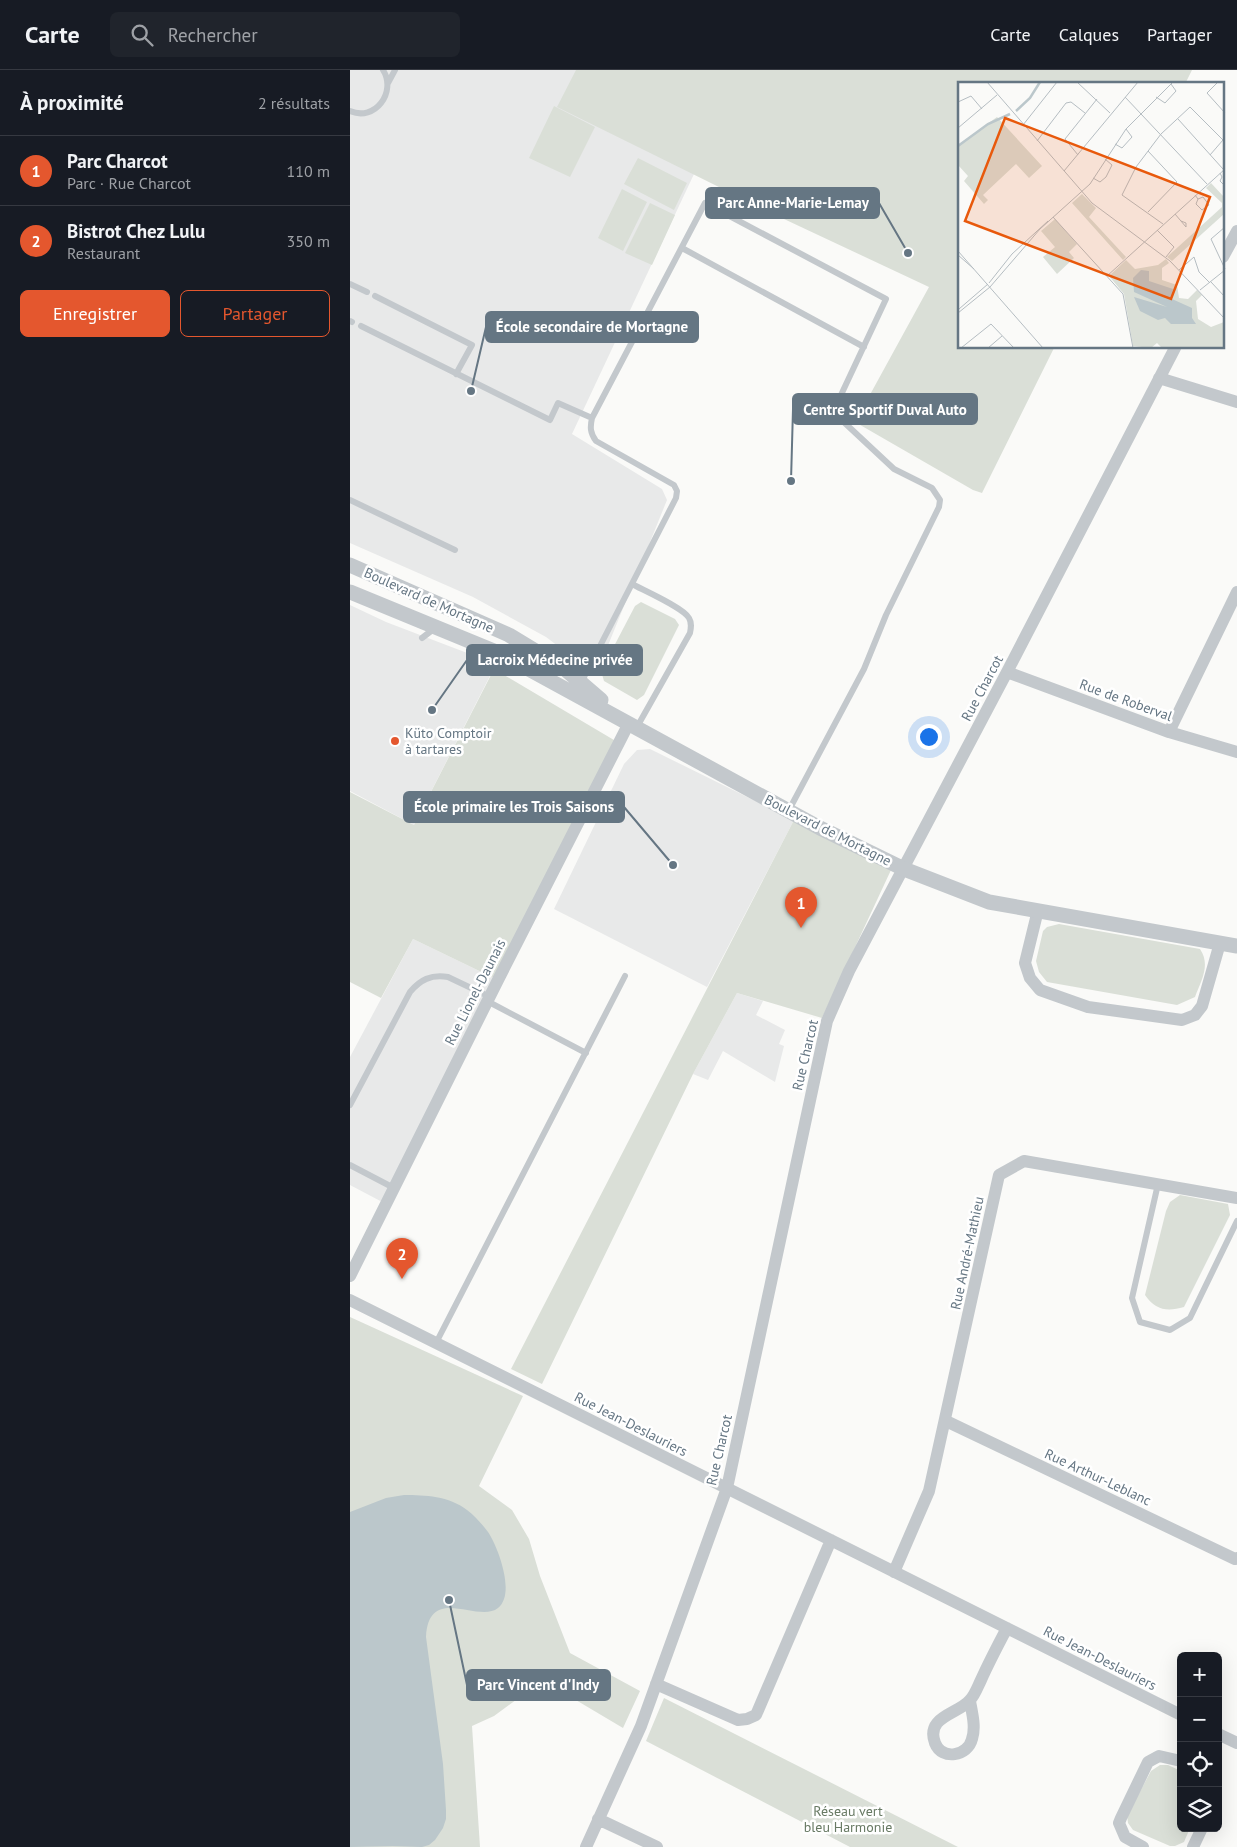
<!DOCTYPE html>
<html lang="fr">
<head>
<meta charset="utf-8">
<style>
	:root { --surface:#171b24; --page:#20242c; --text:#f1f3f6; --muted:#9ea1a6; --line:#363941; --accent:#e4572e }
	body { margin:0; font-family:"PT Sans",sans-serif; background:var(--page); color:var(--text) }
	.controls { position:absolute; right:15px; bottom:15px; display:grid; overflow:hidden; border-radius:8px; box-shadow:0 5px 20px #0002 }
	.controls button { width:45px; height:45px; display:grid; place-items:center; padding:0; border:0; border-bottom:1px solid var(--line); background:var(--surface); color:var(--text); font:25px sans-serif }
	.you { position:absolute; left:578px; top:666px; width:18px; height:18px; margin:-12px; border:4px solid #fff; border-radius:50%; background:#1a73e8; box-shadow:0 0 0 8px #1a73e833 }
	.badge { display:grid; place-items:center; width:32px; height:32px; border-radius:50%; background:var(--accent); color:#fff; font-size:16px; font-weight:700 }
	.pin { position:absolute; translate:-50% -41px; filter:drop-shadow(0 1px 2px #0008) }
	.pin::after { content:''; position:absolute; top:26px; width:18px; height:15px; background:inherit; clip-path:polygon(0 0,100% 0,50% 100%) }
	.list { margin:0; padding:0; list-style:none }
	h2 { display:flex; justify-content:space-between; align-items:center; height:65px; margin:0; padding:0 20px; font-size:21px }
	h2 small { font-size:16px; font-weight:400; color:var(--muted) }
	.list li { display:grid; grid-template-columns:32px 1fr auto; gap:15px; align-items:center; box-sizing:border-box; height:70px; padding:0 20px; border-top:1px solid var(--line) }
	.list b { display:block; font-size:19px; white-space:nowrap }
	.list p { margin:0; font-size:16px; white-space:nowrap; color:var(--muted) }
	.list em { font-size:16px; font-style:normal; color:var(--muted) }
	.actions { display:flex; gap:10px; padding:15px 20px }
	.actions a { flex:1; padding:11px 0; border:1px solid var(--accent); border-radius:8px; text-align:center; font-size:18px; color:var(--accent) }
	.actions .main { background:var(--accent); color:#fff }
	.icon { flex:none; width:28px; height:28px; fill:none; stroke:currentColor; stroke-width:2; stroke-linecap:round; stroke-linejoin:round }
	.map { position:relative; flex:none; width:887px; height:1777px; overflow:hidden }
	header { display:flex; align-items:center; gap:30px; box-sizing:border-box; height:70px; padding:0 25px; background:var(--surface); border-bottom:1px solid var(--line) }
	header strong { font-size:24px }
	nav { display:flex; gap:28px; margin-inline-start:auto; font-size:18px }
	.search { width:350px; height:45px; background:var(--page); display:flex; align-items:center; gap:12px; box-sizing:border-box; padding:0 18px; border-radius:8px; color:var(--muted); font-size:19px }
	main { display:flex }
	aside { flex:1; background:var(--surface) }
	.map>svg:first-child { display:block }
	.built { fill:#e8e9e9 }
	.green { fill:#dadfd7 }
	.water { fill:#bbc7cb }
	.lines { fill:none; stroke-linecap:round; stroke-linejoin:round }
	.service { stroke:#c3c8cc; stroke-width:6 }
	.minor { stroke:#c3c8cc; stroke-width:12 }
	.tertiary { stroke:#c3c8cc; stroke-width:15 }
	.poi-dot { fill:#e4572e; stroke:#fff; stroke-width:2 }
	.labels { text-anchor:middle; stroke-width:5; stroke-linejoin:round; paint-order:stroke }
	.street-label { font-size:14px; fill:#657683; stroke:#fff }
	.poi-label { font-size:14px; fill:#657683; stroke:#fff; text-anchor:start }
	.park-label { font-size:14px; fill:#687a64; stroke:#fff }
	.inset-river { fill:none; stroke:#bbc7cb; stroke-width:2.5 }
	.inset-road { fill:none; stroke:#b5bdc2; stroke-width:1 }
	.view { fill:#e8590c; fill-opacity:0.15; stroke:#e8590c; stroke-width:2.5 }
	.inset-edge { fill:none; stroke:#657683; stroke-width:2.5 }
	.leader { fill:none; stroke:#657683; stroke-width:2 }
	.callout-dot { fill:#657683; stroke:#fff; stroke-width:2 }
	.callout { fill:#657683; stroke:#657683; stroke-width:2 }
	.callout-label { font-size:15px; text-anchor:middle; font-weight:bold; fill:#fff }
</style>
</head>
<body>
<header>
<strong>Carte</strong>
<div class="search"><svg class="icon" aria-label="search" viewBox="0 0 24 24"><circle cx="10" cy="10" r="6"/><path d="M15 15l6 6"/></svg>Rechercher</div>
<nav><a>Carte</a><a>Calques</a><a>Partager</a></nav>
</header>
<main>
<aside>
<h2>À proximité<small>2 résultats</small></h2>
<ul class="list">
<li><span class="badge">1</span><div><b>Parc Charcot</b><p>Parc · Rue Charcot</p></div><em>110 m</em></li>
<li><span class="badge">2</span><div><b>Bistrot Chez Lulu</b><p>Restaurant</p></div><em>350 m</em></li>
</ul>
<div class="actions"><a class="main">Enregistrer</a><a>Partager</a></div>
</aside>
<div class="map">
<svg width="887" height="1777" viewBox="0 0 887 1777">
	<rect width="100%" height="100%" fill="#fafaf8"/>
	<path class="built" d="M 0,0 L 696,0 L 610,14 L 344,104 L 222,364 L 312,419 L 317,430 L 246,605 L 196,567 L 123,527 L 0,473 Z
		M 0,535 L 36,552 L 146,594 L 64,755 L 0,721 Z
		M 300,679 L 444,750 L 357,917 L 204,839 L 274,694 L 287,680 Z
		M 63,869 L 148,910 L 36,1134 L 0,1115 L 0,987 Z
		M 387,923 L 413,931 L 406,945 L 435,960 L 429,974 L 434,976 L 425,1012 L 373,981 L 358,1010 L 343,1004 Z"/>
	<path class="green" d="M 226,0 L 842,0 L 835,14 L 610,14 L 610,278 L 704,278 L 632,423 L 623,420 L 505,352 L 579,217 L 434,149 L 207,37 Z
		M 204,36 L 245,57 L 220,107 L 179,88 Z
		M 288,88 L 337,113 L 324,140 L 274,114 Z
		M 272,119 L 297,132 L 273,181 L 248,168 Z
		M 300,133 L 325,145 L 302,195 L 275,183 Z
		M 291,532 L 325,549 L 329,555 L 294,625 L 287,630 L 254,611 L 251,601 L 285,536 Z
		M 144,599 L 269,673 L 148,910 L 63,869 L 31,928 L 0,912 L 0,722 L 64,755 Z
		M 444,750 L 541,800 L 472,948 L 387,923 L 343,1004 L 192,1314 L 161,1299 Z
		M 709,854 L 850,879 C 861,895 851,911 845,927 L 827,935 L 697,912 L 689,902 L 686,891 L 693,861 L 697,857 Z
		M 830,1125 L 878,1134 L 880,1145 L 834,1237 C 817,1242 805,1240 795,1225 L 816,1141 L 820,1132 Z
		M 0,1247 L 173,1326 L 129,1416 L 162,1440 L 179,1469 L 190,1506 L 220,1583 L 290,1621 L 273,1658 L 209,1620 L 170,1627 L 144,1646 L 122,1656 L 130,1777 L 0,1777 Z
		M 314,1628 L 608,1777 L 500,1777 L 296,1671 Z
		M 810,1695 L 818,1695 L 831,1701 L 831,1758 L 840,1758 L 834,1772 L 825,1776 L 820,1776 L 783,1760 L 778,1753 L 777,1746 L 801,1701 Z"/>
	<path class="water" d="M 54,1425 C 75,1425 99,1426 117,1440 C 125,1446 132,1454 138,1462 C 148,1477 166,1524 148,1538 C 128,1554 79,1513 76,1567 L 93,1694 L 96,1740 L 96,1749 L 93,1758 L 85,1770 L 79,1775 L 72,1777 L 43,1776 L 0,1777 L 0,1442 L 36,1428 Z"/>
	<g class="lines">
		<path class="service" d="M 38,13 L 45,0
			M 0,41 C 25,52 47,22 33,0
			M 332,178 L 514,277
			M 0,214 L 17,222
			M 25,226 L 122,275 L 106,304
			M 0,251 L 2,252
			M 11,256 L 200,350 L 208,333 L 242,348 C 240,357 240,363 246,371 L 324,415 L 327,421 L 326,428 L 231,613
			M 242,348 L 355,133 L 536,229 L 483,342 L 544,399 L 582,418 L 590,430 L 589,437 L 536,545 L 514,599 L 439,740
			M 0,430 L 105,480
			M 282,514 C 293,520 334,538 339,548 C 342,553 341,558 340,563 L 287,657
			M 72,568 L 85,558
			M 137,931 L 236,983
			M 0,1035 L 60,922 C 70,910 81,904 98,907 L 140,927
			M 0,1095 L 44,1118
			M 808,1114 L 782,1228 L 790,1252 L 820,1260 L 840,1248 L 887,1151
			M 86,1273 L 275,906"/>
		<path class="minor" d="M 873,187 L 887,161
			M 809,308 L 887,332
			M 657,602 L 819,662 L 887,682
			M 819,662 L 887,522
			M 688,840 L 675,893 L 680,908 L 690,920 L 738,937 L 832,950 L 845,945 L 852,936 L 870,873
			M 0,1206 L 148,910 L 279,653
			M 0,1230 L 831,1645
			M 596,1351 L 885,1489 L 887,1488
			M 544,1502 L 579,1421 L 649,1105 L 674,1091 L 887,1128
			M 306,1614 L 388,1650 L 397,1649 L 406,1645 L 481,1470
			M 620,1631 C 622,1643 626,1657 622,1669 C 618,1686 592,1691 585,1673 C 575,1646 609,1644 620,1630 C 625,1625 628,1616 631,1610 C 639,1592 648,1575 657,1558
			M 868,1664 L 887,1673
			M 248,1749 L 307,1777
			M 236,1777 L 291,1656 L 377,1418 L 477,951 L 499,901 L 657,602 L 825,278
			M 793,1777 L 775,1767 L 769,1753 L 771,1748 L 798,1692 L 809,1686 L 831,1691
			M 843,1777 L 852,1758"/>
		<path class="tertiary" d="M 0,495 L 159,565 L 215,599 L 251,630
			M 0,522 L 151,584 L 470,758 L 554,799 L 639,832 L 887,876"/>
	</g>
	<circle class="poi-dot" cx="45" cy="671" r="5"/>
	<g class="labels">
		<g class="street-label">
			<text transform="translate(79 530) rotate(24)" y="5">Boulevard de Mortagne</text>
			<text transform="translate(632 618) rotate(-62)" y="5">Rue Charcot</text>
			<text transform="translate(776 630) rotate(20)" y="5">Rue de Roberval</text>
			<text transform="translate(478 760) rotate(27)" y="5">Boulevard de Mortagne</text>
			<text transform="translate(125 922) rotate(-63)" y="5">Rue Lionel-Daunais</text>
			<text transform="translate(455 985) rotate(-77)" y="5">Rue Charcot</text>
			<text transform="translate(617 1183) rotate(-78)" y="5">Rue André-Mathieu</text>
			<text transform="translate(281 1354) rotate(27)" y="5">Rue Jean-Deslauriers</text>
			<text transform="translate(369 1380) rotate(-77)" y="5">Rue Charcot</text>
			<text transform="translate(748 1407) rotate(25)" y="5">Rue Arthur-Leblanc</text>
			<text transform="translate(750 1588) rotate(27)" y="5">Rue Jean-Deslauriers</text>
		</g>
		<g class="poi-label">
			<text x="55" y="668">Küto Comptoir<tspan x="55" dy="16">à tartares</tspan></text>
		</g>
		<g class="park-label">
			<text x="498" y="1746">Réseau vert<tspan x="498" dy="16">bleu Harmonie</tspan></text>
		</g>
	</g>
	<g transform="translate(608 12)">
		<rect width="266" height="266" fill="#fafaf8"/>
		<path d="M 39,35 L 84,84 L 71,96 L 58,82 L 25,113 L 30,118 L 26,122 L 6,99 L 10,94 L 0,83 L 0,63 ZM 253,101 L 266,115 L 266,132 L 214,179 L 209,175 L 264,125 L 264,121 L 248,106 ZM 124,112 L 138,126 L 131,135 L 168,175 L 165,178 L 114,121 ZM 97,137 L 119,162 L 111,170 L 116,176 L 99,192 L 85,175 L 97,165 L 83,149 ZM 208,177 L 211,181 L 204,186 L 204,198 L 219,203 L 221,216 L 230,217 L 239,208 L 244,213 L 238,219 L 240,237 L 253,245 L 266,240 L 266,265 L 204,266 L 199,261 L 193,266 L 175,264 L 166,212 L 151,194 L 168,178 L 177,187 L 200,183 Z" fill="#dadfd7"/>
		<path d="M 183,188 L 191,189 L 191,199 L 215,207 L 214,217 L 234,226 L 234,236 L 238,242 L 213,242 L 207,236 L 200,238 L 182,229 L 176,215 L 209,225 L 176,210 L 175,196 Z" fill="#bbc7cb"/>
		<path class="inset-river" d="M 58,29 L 72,16 L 82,0M 0,64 L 30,42 L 52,32"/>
		<path class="inset-road" d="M 29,0 L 134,121 L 212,179 L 267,237M 119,0 L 152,31M 260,0 L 249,11 L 267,31M 167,15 L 249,102M 198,15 L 207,21 L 218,9 L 213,2M 0,20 L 13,14 L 24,27M 220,37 L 265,87M 65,43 L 99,0M 0,46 L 39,13M 79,59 L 108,21 L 113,20 L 127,31M 157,62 L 164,66 L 174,55 L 168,47M 190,69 L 219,100 L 190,130M 120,73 L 107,57 L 139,17M 106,89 L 180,0M 262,91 L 264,95 L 262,99 L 267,104M 135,96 L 142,100 L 148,95 L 154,83 L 147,77M 237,113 L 240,117 L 245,115 L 251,123 L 244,128 L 238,122 L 240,117M 217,132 L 228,145 L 228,141 L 223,139M 95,135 L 165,212 L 175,266M 205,142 L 164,113 L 178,85 L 203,52 L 232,25 L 265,58 L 252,73M 267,145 L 253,157 L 267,187M 199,148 L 216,165 L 208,175M 0,169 L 85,266M 0,173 L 16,187M 221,188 L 236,175 L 241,190 L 252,201M 149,194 L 267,87M 253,200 L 267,215M 31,201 L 54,172 L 90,139M 32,205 L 82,147 L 132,102 L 168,47 L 215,0M 242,208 L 267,188M 1,227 L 30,202M 0,231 L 32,205M 3,266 L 33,242 L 56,266M 30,266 L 44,254"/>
		<path class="view" d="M 47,36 L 252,115 L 213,217 L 7,139 Z"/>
		<rect width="266" height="266" class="inset-edge"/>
	</g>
	<path class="leader" d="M558 183L529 133M121 321L136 257M441 411L443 339M82 640L117 590M323 795L274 737M99 1530L117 1615"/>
	<g class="callout-dot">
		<circle cx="558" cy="183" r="5"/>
		<circle cx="121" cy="321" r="5"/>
		<circle cx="441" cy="411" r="5"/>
		<circle cx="82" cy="640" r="5"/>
		<circle cx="323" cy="795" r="5"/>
		<circle cx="99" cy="1530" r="5"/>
	</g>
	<g class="callout">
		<rect x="356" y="118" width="173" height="30" rx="5"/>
		<rect x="136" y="242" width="212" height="30" rx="5"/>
		<rect x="443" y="324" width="184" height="30" rx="5"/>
		<rect x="117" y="575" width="175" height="30" rx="5"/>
		<rect x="54" y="722" width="220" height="30" rx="5"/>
		<rect x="117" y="1600" width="143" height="30" rx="5"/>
	</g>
	<g class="callout-label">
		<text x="443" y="138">Parc Anne-Marie-Lemay</text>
		<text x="242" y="262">École secondaire de Mortagne</text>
		<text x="535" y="345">Centre Sportif Duval Auto</text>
		<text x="205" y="595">Lacroix Médecine privée</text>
		<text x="164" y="742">École primaire les Trois Saisons</text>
		<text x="188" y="1620">Parc Vincent d'Indy</text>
	</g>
</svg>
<div class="controls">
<button>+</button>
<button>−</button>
<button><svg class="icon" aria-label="locate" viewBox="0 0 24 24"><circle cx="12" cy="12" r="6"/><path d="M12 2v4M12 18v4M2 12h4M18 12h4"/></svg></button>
<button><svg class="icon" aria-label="layers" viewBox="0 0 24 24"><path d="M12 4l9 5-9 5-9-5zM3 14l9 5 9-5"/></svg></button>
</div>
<div class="you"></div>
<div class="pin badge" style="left:451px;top:858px">1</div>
<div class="pin badge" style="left:52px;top:1209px">2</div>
</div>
</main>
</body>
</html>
